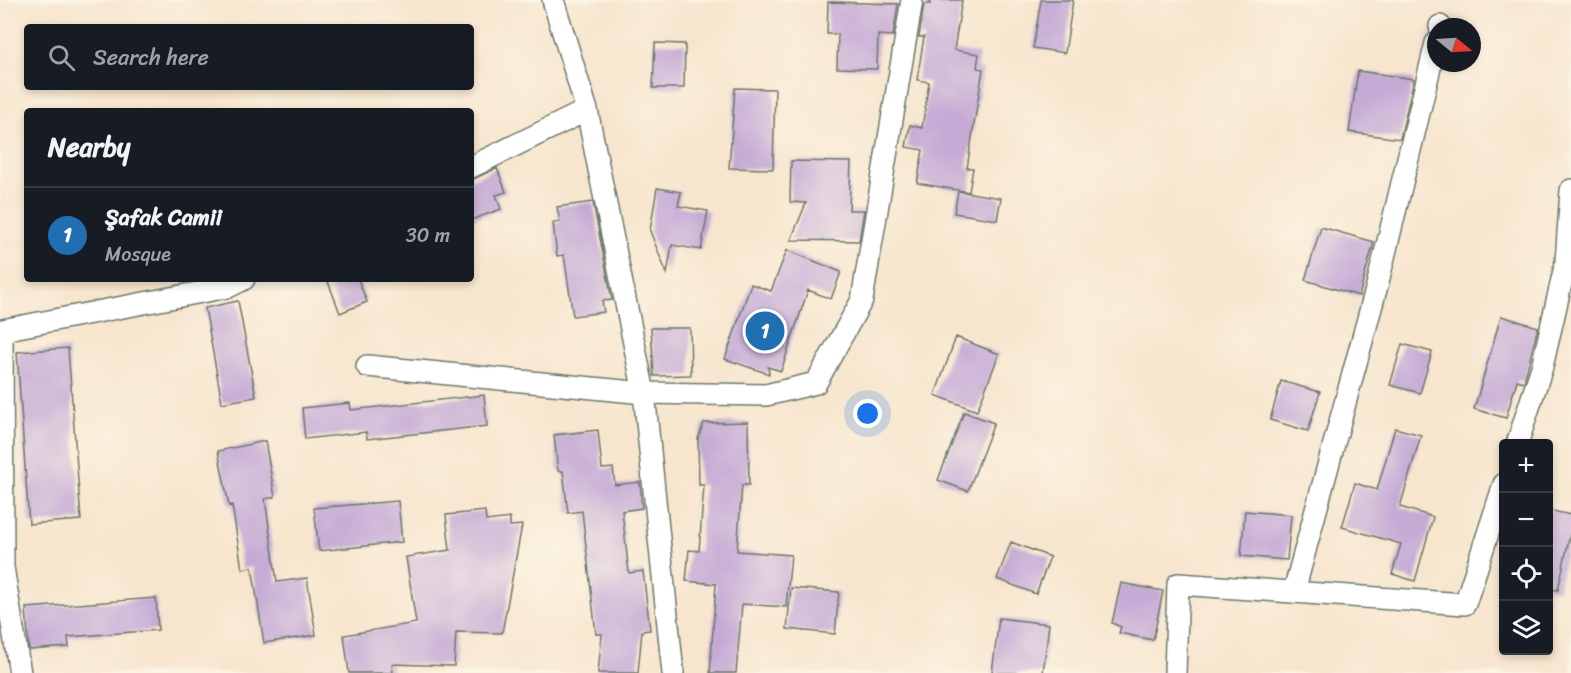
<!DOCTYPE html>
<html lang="en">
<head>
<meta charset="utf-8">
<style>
	:root { --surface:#171b24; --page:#242831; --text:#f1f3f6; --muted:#9ea1a6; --line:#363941; --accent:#1f6fb2 }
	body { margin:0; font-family:Sriracha,sans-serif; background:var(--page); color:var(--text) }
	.controls { position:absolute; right:18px; bottom:18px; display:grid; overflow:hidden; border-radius:6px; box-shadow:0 3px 9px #0003 }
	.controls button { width:54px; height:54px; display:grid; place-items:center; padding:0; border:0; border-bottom:2px solid var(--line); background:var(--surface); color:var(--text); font:30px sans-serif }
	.compass { position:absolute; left:1427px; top:18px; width:54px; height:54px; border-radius:50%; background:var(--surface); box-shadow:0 3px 9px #0003; rotate:108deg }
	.you { position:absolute; left:868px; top:414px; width:21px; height:21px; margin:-15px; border:4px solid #fff; border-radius:50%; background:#1a73e8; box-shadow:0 0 0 9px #1a73e833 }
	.badge { display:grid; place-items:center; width:39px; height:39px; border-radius:50%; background:var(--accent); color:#fff; font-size:20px; font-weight:700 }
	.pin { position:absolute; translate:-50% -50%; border:3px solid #fff; box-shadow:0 2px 6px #0006 }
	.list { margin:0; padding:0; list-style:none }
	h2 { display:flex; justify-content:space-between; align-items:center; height:78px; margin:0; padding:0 24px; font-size:26px }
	h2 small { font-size:20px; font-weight:400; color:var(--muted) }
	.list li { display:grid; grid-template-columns:39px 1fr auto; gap:18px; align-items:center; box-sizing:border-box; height:96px; padding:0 24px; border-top:2px solid var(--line) }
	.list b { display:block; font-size:22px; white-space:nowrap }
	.list p { margin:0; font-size:20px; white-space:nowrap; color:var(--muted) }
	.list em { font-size:20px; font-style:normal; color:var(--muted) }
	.icon { flex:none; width:33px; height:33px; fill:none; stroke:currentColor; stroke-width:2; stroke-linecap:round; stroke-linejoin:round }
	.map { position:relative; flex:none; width:1571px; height:673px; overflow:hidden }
	.search { position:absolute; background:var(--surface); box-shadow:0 3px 9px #0003; left:24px; top:24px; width:450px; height:66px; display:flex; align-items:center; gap:15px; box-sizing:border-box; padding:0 21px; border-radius:6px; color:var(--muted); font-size:22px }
	.panel { position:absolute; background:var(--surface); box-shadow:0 3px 9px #0003; left:24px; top:108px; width:450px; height:174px; border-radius:6px }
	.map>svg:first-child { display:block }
	.building { fill:#c5aad5 }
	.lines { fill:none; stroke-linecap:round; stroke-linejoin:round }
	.street-casing { stroke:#6b786a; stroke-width:24 }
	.street { stroke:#fff; stroke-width:21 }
</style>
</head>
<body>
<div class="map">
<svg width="1571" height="673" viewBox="0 0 1571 673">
	<rect width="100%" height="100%" fill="#fcf5e5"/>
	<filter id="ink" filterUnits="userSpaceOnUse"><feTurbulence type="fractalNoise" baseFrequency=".0167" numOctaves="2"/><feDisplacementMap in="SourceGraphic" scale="12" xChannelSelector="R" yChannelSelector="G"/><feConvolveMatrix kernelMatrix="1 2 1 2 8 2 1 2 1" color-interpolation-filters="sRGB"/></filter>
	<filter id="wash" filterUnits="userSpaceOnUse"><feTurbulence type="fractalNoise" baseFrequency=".008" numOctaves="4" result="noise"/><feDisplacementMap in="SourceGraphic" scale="24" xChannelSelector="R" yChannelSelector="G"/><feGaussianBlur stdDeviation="1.35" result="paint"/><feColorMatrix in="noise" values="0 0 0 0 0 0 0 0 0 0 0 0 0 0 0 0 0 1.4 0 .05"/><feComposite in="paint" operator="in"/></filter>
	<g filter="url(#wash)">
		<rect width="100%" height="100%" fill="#f7e5cd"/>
		<g id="blocks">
			<path class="building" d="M 930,0 L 962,0 L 954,50 L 979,54 L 977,68 L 983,69 L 967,168 L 973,168 L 969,192 L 917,183 L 923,150 L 906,147 L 910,125 L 922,128 L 929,82 L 917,80 L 924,37 L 919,37 L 924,4 L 930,4 Z
				M 1041,0 L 1073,0 L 1065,53 L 1033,48 Z
				M 828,2 L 898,4 L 893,36 L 878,35 L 877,69 L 837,68 L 838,34 L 827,34 Z
				M 655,43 L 685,44 L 684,88 L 653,88 Z
				M 1358,71 L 1414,79 L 1400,139 L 1349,132 Z
				M 735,88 L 775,89 L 773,169 L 729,168 Z
				M 791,161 L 851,162 L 849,210 L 864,210 L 859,241 L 791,240 L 806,203 L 790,202 Z
				M 497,168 L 506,192 L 496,195 L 501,209 L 471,220 L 471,180 Z
				M 657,188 L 681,192 L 678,206 L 708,211 L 701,250 L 672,245 L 667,274 L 650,231 Z
				M 958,191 L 1001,198 L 997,220 L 954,213 Z
				M 593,202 L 612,300 L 602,301 L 604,312 L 573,316 L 564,255 L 557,256 L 553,223 L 560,222 L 557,207 Z
				M 1321,227 L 1374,242 L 1359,296 L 1305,280 Z
				M 787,250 L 841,272 L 831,299 L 808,290 L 781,371 L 768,367 L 769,374 L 725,359 L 751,284 L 771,291 Z
				M 327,279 L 358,279 L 367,302 L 340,313 Z
				M 238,301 L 256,397 L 222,403 L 205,308 Z
				M 1501,316 L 1538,327 L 1524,382 L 1517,380 L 1506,418 L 1474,409 Z
				M 651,328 L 690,328 L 691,375 L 654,376 Z
				M 956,337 L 999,354 L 977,411 L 935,395 Z
				M 1402,344 L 1432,352 L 1420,393 L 1390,385 Z
				M 68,348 L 81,520 L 29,524 L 17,352 Z
				M 1281,381 L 1320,392 L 1308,431 L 1270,420 Z
				M 484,395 L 487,426 L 367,439 L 366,432 L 305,439 L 302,408 L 350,403 L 351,410 Z
				M 964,412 L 994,423 L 968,491 L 938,480 Z
				M 748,422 L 749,485 L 742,485 L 737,551 L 791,555 L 786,607 L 742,604 L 736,673 L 710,673 L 716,584 L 686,581 L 689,550 L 699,551 L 704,485 L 699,485 L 698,439 L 704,423 Z
				M 1395,428 L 1421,435 L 1400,507 L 1433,517 L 1415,581 L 1392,574 L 1401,544 L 1342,527 L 1355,483 L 1377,490 Z
				M 598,430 L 602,469 L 613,468 L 615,485 L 640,482 L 642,508 L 622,511 L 629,573 L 643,571 L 650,630 L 642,631 L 638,673 L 598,673 L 602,634 L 596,634 L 582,511 L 568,513 L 563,471 L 558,471 L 554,435 Z
				M 265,441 L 275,497 L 265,499 L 277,582 L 307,578 L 316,635 L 264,643 L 252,567 L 242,569 L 232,505 L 229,506 L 218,451 Z
				M 398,501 L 402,542 L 319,551 L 314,508 Z
				M 1548,510 L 1571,515 L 1571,530 L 1558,590 L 1548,589 Z
				M 485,511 L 486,521 L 510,518 L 510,526 L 522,525 L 502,633 L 456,632 L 454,666 L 392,664 L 393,673 L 349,673 L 344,635 L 416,623 L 406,557 L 450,550 L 446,515 Z
				M 1245,511 L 1291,515 L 1287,560 L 1241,556 Z
				M 1011,542 L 1050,557 L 1036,594 L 997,579 Z
				M 1121,583 L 1163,591 L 1153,640 L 1119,633 L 1121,627 L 1112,623 Z
				M 791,588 L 839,592 L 835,634 L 787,629 Z
				M 156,598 L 158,630 L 68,637 L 69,647 L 29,650 L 26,608 Z
				M 999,618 L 1049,624 L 1043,673 L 992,673 Z"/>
		</g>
	</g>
	<g filter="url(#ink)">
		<use href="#blocks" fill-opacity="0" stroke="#6b786a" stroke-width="1.5"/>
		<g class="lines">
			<g class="street-casing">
				<path id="street" d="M 553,0 L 587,110 L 644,393 L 673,673
					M 1440,27 L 1440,26
					M 471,167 L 587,110
					M 367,366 L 644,393 L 766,395 L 816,383 L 862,300 L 912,0
					M 1517,444 L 1542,367 L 1566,262 L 1571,190
					M 1294,591 L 1378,282 L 1436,43
					M 20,673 L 3,567 L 2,330 L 228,287 L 244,279
					M 1175,673 L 1178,584 L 1465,604 L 1504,484"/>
			</g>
			<use href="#street" class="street"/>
		</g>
	</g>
</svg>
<div class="controls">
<button>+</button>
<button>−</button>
<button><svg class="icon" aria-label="locate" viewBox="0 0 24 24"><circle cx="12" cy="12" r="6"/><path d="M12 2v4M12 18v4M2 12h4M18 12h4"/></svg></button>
<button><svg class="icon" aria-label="layers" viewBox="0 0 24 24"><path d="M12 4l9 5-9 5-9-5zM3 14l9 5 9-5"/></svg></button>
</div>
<svg class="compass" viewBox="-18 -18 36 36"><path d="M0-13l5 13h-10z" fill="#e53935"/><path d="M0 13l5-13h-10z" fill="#9ea1a6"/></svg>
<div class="you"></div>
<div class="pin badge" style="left:765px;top:331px">1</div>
<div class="search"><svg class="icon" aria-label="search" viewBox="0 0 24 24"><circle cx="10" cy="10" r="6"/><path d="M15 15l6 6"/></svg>Search here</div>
<section class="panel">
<h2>Nearby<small></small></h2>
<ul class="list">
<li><span class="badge">1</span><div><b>Şafak Camii</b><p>Mosque</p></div><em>30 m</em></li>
</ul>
</section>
</div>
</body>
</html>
